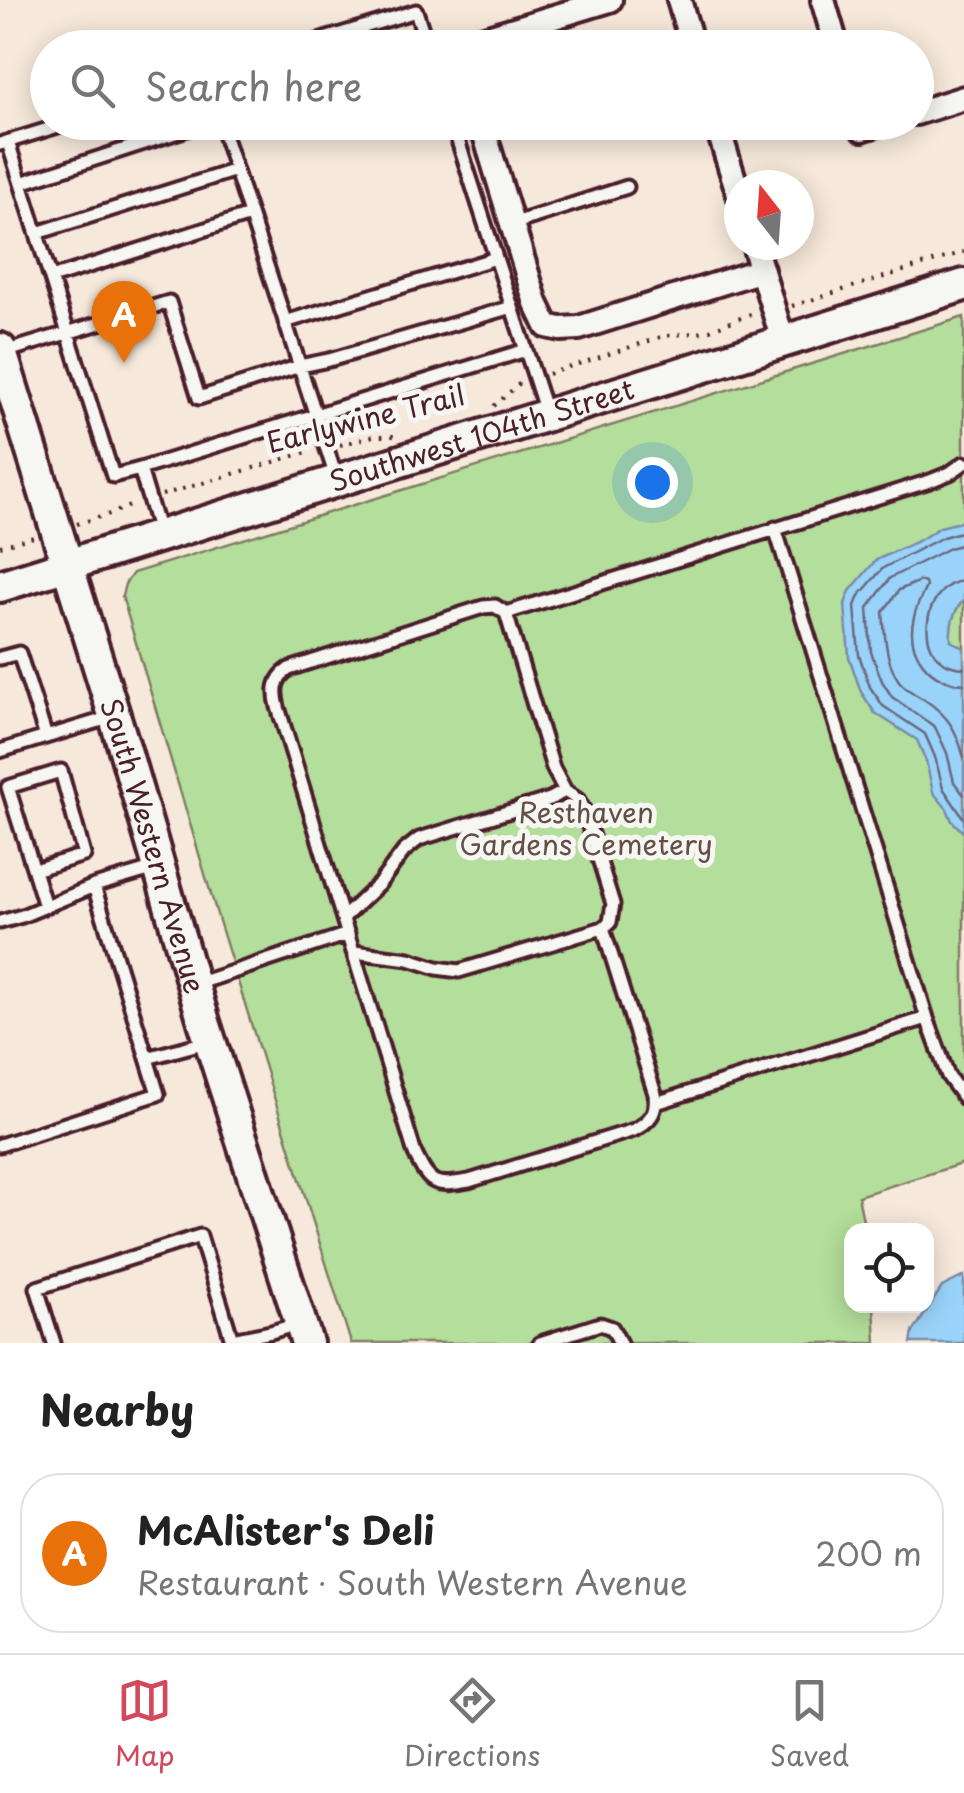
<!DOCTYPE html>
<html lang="en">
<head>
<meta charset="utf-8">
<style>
	:root { --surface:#fff; --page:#f2f2f2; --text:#222; --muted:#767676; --line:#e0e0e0; --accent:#d1495b }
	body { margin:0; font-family:"Playpen Sans",sans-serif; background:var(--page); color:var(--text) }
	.controls { position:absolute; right:30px; bottom:30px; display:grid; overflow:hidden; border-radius:20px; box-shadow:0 5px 25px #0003 }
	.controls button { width:90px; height:90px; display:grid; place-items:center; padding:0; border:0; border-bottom:2px solid var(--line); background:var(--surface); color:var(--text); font:50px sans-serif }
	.compass { position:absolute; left:724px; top:170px; width:90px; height:90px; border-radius:50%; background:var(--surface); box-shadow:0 5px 25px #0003; rotate:343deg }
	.you { position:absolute; left:652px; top:482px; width:35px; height:35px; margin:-25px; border:8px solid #fff; border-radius:50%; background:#1a73e8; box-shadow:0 0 0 15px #1a73e833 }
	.badge { display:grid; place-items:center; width:65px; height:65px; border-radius:50%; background:var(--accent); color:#fff; font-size:32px; font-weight:700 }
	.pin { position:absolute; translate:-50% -82px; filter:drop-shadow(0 2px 5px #0008) }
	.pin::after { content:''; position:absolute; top:52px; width:35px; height:30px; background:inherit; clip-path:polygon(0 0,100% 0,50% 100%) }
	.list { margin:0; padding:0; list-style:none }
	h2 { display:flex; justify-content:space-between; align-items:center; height:130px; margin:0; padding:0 40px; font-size:42px }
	h2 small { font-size:32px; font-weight:400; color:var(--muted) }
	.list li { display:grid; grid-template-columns:65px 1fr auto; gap:30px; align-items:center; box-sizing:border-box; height:160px; margin:0 20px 20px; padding:0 20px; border:2px solid var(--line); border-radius:40px }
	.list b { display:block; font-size:38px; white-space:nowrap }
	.list p { margin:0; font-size:32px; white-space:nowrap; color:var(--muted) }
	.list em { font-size:32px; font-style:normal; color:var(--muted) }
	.icon { flex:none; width:55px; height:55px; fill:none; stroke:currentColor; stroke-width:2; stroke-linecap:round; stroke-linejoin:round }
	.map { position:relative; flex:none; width:964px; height:1343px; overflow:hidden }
	.search { position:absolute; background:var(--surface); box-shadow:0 5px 25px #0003; left:30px; right:30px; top:30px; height:110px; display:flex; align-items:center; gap:25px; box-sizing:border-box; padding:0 35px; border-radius:55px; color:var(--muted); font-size:38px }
	.sheet { height:310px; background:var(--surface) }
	nav { display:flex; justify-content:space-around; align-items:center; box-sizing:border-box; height:140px; border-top:2px solid var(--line); background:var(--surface); font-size:28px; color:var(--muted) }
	nav a { display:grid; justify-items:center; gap:5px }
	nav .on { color:var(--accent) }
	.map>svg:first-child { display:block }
	.green { fill:#b4de9b; stroke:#7f7e63; stroke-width:2.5 }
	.water { fill:#9ad3f9; stroke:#7a8ba7; stroke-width:2.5 }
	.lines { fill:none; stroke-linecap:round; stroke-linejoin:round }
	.shore { stroke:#6a677d; stroke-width:2.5 }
	.lane-casing { stroke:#4a1f2b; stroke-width:19 }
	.street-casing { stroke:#4a1f2b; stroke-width:30 }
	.secondary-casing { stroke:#4a1f2b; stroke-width:38 }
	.path { stroke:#4a1f2b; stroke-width:4; stroke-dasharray:2.5 8; stroke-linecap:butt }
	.lane { stroke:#f6f6f2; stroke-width:11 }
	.street { stroke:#f6f6f2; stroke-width:22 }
	.secondary { stroke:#f6f6f2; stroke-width:30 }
	.labels { text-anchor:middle; stroke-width:10; stroke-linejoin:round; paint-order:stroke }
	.street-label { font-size:28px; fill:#4a1f2b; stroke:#f6f6f2 }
	.park-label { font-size:28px; fill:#644f47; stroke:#f6f6f2 }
</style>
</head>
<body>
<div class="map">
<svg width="964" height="1343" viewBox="0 0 964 1343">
	<rect width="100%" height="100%" fill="#f6e9db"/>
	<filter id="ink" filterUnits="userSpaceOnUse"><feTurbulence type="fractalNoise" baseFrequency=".01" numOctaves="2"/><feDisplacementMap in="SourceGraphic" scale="20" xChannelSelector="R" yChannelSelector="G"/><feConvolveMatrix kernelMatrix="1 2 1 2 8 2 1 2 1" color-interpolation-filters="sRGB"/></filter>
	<g filter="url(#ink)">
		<path class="green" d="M 964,317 L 964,1163 L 858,1196 L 865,1230 L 852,1230 L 852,1306 L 874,1306 L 876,1343 L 351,1343 L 219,921 L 122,596 L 125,584 L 133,573 Z"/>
		<path class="water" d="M 964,521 L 964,600 C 953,611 950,626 951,641 L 964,648 L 964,833 L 952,821 L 947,809 L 933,792 L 926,761 L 917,740 L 875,713 L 861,692 L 849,657 L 845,604 L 850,591 L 876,560 L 920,540 L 940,527 Z
			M 964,1276 L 964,1343 L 911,1343 L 913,1332 L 942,1287 Z"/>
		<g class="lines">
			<path class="shore" d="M 964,531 L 943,537 L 883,568 L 859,596 L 855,606 L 859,655 L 870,687 L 883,706 L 925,734 L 935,757 L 943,788 L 964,819
				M 964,544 L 949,548 L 890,578 L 868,608 L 871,652 L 882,681 L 892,697 L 935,727 L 947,753 L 954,782 L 964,795
				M 964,581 C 922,583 909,665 964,668
				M 964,684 C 929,682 905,652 914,617 C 916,607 921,597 926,587 L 925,583 L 920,581 L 899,590 L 883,612 C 885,635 885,661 899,681 C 906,690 916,695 925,700 C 949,716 957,731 964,758"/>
			<g class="lane-casing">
				<path id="lane" d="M 295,48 L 416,11 L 428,48
					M 220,122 L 337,480
					M 452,122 L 496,258
					M 8,142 L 113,476 L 140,469 L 159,532
					M 0,144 L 71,122
					M 21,183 L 209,122
					M 512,224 L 627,187
					M 37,233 L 236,170
					M 51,278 L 250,215
					M 285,322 L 496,258 L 547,415
					M 1,353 L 169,302 L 199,398 L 300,366 L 329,360 L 512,307
					M 140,469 L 526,350
					M 775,528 L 927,1018 L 948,1076 L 964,1098
					M 506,613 L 930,481 L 950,473 L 964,463
					M 0,658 L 19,653 L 46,737 L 112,717
					M 0,751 L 46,737
					M 34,870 L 84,855 L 61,771 L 8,787 L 45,906
					M 343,918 L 379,884 L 404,851 L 419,839 L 550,799 L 565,791
					M 0,922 L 22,916 L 94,886 L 159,867
					M 354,952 L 409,959 L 437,968 L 459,971 L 603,928 L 610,922 L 613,904 L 584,811 L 578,800 L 565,791 L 553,768 L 506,613 L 495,606 L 483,607 L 289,669 C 274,679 274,691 278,707 L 415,1154 C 430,1185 434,1187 469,1181 L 634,1130 C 650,1121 657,1113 655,1094 L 603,928
					M 193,985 L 348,934
					M 147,1058 L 210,1041
					M 656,1103 L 927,1018
					M 0,1145 L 158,1094 L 94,886
					M 54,1343 L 37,1288 L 200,1236 L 232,1340
					M 233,1343 L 232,1340 L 271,1332 L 297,1324
					M 540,1343 L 600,1324 L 612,1328 L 620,1343"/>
			</g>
			<g class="street-casing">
				<path id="street" d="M 679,0 L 693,48
					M 823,0 L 837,48
					M 467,48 L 468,43 L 610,0
					M 916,113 L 964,98
					M 481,122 L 536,303 L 547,326 L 560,329 L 579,328 L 762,270
					M 716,122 L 739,195
					M 860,122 L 862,129 L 883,122
					M 754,245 L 783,341"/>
			</g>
			<g class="secondary-casing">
				<g id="secondary">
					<path id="s1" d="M 0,349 L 125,750 L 204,1022 L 307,1343"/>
					<path id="s2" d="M 0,586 L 964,285"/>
				</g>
			</g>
			<path class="path" d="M 792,306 L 964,252
				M 548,374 L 664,336 L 705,332 L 753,313
				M 494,406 L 520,383
				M 340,445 L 373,436 L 394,436
				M 162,495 L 311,451
				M 77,524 L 113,513 L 134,504
				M 0,546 L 34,537"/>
			<use href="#lane" class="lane"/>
			<use href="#street" class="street"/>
			<use href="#secondary" class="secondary"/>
		</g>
	</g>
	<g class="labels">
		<g class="street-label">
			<text transform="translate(366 419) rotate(-14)" y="10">Earlywine Trail</text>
			<text dy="10" stroke="none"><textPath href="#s2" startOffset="505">Southwest 104th Street</textPath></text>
			<text dy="10" stroke="none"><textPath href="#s1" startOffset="520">South Western Avenue</textPath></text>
		</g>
		<g class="park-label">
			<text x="586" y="823">Resthaven<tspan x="586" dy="32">Gardens Cemetery</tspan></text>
		</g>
	</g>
</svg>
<div class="controls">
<button><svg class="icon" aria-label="locate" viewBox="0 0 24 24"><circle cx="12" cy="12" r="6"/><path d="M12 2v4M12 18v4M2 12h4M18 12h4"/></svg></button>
</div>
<svg class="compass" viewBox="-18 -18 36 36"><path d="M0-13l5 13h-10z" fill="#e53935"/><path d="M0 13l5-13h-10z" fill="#767676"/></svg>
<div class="you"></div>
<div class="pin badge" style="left:124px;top:363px;background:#e8710a">A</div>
<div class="search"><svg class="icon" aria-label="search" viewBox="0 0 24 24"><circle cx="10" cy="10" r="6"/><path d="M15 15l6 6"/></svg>Search here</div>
</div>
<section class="sheet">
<h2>Nearby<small></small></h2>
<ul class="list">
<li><span class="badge" style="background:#e8710a">A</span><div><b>McAlister's Deli</b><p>Restaurant · South Western Avenue</p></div><em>200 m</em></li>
</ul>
</section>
<nav>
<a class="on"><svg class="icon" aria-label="map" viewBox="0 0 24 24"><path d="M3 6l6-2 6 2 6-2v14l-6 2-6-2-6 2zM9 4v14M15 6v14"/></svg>Map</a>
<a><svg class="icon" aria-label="directions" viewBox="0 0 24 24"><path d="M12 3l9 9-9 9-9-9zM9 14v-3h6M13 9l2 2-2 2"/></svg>Directions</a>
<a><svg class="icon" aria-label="saved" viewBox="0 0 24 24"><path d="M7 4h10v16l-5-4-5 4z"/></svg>Saved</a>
</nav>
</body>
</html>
